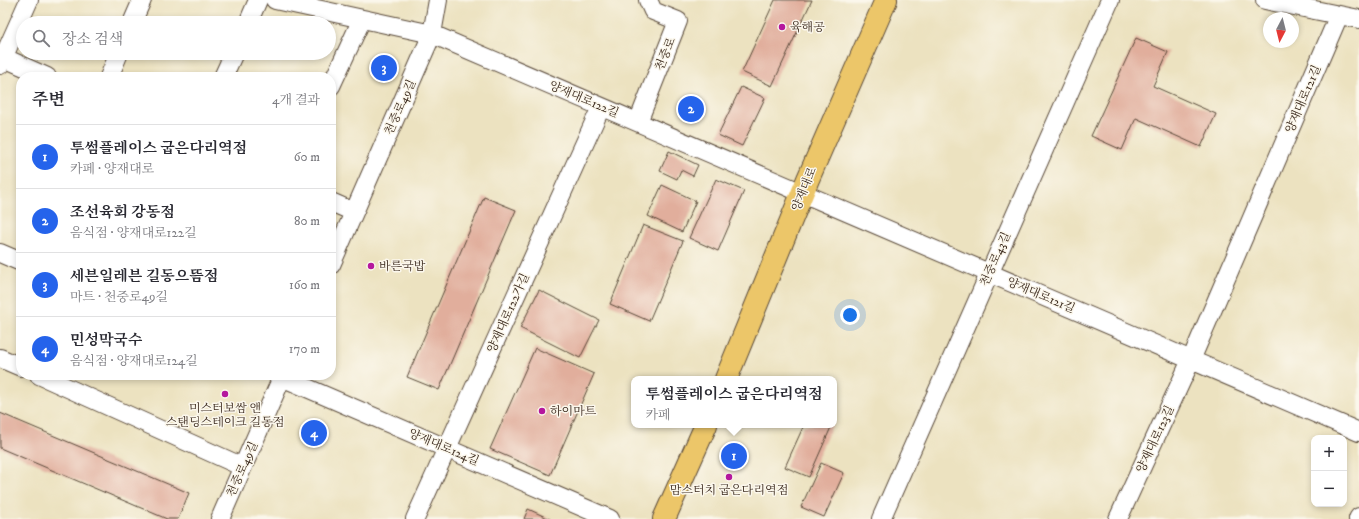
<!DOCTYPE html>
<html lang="ko">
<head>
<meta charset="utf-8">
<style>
	:root { --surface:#fff; --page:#f7f7f7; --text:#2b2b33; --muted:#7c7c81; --line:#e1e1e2; --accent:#2563eb }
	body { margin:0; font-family:"IM FELL DW Pica","Noto Serif KR",serif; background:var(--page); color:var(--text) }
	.controls { position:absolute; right:12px; bottom:12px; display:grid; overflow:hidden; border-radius:8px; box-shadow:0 2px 6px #0003 }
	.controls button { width:36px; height:36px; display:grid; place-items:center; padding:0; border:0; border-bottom:1px solid var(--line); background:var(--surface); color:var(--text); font:20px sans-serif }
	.compass { position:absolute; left:1263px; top:12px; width:36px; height:36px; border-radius:50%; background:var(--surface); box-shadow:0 2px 6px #0003; rotate:187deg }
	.you { position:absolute; left:850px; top:315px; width:14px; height:14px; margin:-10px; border:3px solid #fff; border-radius:50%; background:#1a73e8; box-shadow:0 0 0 6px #1a73e833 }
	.badge { display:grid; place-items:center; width:26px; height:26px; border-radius:50%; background:var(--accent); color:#fff; font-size:13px; font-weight:700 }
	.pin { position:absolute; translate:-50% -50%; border:2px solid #fff; box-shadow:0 1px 4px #0006 }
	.popup { position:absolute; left:631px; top:376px; width:206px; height:52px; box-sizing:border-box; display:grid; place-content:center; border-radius:8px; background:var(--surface); filter:drop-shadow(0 1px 3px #0005); font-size:13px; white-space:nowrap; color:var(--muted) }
	.popup b { font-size:15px; color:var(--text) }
	.popup::after { content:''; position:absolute; left:50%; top:100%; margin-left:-8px; border:8px solid transparent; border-top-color:var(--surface) }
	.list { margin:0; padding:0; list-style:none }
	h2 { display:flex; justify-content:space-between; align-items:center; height:52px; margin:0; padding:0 16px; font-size:17px }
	h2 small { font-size:13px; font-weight:400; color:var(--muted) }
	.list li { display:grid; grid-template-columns:26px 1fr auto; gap:12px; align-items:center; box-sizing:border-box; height:64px; padding:0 16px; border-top:1px solid var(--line) }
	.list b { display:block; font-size:15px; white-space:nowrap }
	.list p { margin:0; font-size:13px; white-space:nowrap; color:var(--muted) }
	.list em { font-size:13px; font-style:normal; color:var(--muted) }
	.icon { flex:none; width:22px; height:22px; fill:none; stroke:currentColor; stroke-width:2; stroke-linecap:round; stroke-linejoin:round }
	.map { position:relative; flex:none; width:1359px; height:519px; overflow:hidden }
	.search { position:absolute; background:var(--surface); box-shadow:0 2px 6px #0003; left:16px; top:16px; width:320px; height:44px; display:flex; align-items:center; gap:10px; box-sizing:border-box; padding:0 14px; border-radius:22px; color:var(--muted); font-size:15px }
	.panel { position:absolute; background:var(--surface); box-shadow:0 2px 6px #0003; left:16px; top:72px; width:320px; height:308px; border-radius:16px }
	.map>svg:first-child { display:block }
	.building { fill:#e1ae9c }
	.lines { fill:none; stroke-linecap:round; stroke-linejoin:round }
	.street-casing { stroke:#564636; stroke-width:20 }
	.primary-casing { stroke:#564636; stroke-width:24 }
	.street { stroke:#fff; stroke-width:18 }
	.primary { stroke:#ecc669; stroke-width:22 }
	.poi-dot { fill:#b5179e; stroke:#fbf7ec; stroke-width:1.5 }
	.labels { text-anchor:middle; stroke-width:3; stroke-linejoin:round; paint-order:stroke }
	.poi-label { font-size:12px; fill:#3b2a1e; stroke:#fbf7ec; text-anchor:start }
	.street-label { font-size:12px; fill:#3b2a1e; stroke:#fbf7ec }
</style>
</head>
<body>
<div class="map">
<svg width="1359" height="519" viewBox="0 0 1359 519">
	<rect width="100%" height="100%" fill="#fbf7ec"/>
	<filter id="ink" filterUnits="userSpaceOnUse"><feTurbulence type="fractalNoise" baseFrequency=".025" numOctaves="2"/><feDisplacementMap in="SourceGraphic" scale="8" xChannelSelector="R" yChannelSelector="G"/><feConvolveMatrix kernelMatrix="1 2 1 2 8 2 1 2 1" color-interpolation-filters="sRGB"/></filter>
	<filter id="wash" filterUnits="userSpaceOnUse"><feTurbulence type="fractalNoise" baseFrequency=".012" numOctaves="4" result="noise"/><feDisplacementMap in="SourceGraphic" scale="16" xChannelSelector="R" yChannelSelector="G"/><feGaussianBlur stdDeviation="0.9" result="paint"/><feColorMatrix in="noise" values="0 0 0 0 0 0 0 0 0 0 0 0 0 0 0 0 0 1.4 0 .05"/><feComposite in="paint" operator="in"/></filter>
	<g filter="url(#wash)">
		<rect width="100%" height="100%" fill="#ece2c0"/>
		<g id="blocks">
			<path class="building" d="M 775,0 L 812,0 L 772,86 L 742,72 Z
				M 1136,38 L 1168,52 L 1153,86 L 1216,114 L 1201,147 L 1136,118 L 1122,150 L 1091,136 Z
				M 741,87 L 765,98 L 742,146 L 718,135 Z
				M 669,151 L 698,165 L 693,176 L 681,170 L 677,179 L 660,171 Z
				M 716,179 L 744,191 L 718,251 L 689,238 Z
				M 662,185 L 696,201 L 682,232 L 648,216 Z
				M 484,197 L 516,210 L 439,390 L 407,377 Z
				M 643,225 L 683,241 L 649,321 L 610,304 Z
				M 539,290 L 599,320 L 580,358 L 520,328 Z
				M 535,348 L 594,374 L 550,475 L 490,449 Z
				M 0,413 L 189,493 L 178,519 L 167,519 L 0,448 Z
				M 804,425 L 832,425 L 809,477 L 785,467 Z
				M 821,463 L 844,473 L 824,517 L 801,507 Z
				M 528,509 L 550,519 L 524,519 Z"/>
		</g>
	</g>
	<g filter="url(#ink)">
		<use href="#blocks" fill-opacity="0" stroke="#564636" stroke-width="1"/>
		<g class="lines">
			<g class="street-casing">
				<path id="street" d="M 275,0 L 432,34 L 1359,432
					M 1265,0 L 1359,19
					M 132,23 L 142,0
					M 248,23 L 258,0
					M 0,56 L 47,77
					M 0,65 L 29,0
					M 109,77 L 119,53
					M 223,77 L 234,53
					M 331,86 L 362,19
					M 638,122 L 678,21 L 653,11 L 648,0
					M 331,202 L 354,212
					M 0,253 L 21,262
					M 331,265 L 432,34 L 438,0
					M 0,358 L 21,367
					M 39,375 L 243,467
					M 277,375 L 610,519
					M 220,519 L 283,375
					M 415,519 L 601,107
					M 881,519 L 1110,0
					M 1118,519 L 1191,360 L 1339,15
					M 1358,519 L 1359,517"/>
			</g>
			<g class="primary-casing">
				<path id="primary" d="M 726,379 L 808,179 L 886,0
					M 664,519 L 706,425"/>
			</g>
			<use href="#street" class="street"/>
			<use href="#primary" class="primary"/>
		</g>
	</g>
	<g class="poi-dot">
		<circle cx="782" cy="27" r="4"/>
		<circle cx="371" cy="266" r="4"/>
		<circle cx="225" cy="394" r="4"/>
		<circle cx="542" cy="411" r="4"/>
		<circle cx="729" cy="477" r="4"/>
	</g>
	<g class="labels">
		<g class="poi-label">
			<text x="790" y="31">육해공</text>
			<text x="379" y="270">바른국밥</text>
			<text x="225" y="412" text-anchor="middle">미스터보쌈 앤<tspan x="225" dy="14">스탠딩스테이크 길동점</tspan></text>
			<text x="550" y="415">하이마트</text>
			<text x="729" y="494" text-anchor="middle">맘스터치 굽은다리역점</text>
		</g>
		<g class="street-label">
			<text transform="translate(665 54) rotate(-68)" y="4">천중로</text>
			<text transform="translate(584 99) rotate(23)" y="4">양재대로122길</text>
			<text transform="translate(1303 99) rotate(-67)" y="4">양재대로121길</text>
			<text transform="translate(400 107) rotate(-66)" y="4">천중로49길</text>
			<text transform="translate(804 189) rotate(-68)" y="4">양재대로</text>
			<text transform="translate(995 259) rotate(-66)" y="4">천중로43길</text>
			<text transform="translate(1041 295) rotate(23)" y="4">양재대로121길</text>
			<text transform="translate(508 313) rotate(-66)" y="4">양재대로122가길</text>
			<text transform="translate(1155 439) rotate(-65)" y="4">양재대로123길</text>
			<text transform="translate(444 447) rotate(23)" y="4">양재대로124길</text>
			<text transform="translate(242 469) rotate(-66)" y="4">천중로49길</text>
		</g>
	</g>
</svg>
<div class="controls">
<button>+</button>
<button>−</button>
</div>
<svg class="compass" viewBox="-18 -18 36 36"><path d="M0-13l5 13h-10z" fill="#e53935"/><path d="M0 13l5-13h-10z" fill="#7c7c81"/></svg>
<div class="you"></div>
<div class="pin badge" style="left:734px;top:456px">1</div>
<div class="popup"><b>투썸플레이스 굽은다리역점</b>카페</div>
<div class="pin badge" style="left:691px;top:109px">2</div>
<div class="pin badge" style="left:384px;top:68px">3</div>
<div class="pin badge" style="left:314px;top:433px">4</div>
<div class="search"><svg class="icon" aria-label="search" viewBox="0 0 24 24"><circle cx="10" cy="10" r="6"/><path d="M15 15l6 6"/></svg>장소 검색</div>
<section class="panel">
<h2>주변<small>4개 결과</small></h2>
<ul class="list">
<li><span class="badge">1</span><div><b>투썸플레이스 굽은다리역점</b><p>카페 · 양재대로</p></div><em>60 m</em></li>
<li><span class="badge">2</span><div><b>조선육회 강동점</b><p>음식점 · 양재대로122길</p></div><em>80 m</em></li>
<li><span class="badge">3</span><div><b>세븐일레븐 길동으뜸점</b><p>마트 · 천중로49길</p></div><em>160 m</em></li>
<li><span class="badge">4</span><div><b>민성막국수</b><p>음식점 · 양재대로124길</p></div><em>170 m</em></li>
</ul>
</section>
</div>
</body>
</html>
